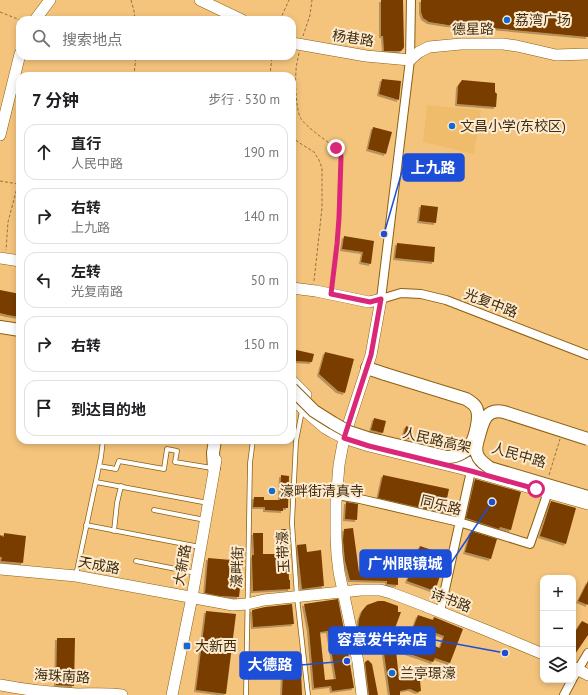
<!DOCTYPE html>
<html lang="zh">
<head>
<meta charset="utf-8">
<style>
	:root { --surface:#fff; --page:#f6f6f6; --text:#202124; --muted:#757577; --line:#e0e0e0 }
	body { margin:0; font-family:"PT Sans","Noto Sans SC",sans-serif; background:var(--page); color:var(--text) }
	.controls { position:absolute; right:12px; bottom:12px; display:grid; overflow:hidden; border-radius:8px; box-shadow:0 2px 6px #0003 }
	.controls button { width:36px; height:36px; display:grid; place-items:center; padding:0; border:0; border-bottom:1px solid var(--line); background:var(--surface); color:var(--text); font:20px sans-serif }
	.stop { position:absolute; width:12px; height:12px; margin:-9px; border:3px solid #db2777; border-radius:50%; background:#fff }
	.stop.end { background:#db2777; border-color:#fff; box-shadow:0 1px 4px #0008 }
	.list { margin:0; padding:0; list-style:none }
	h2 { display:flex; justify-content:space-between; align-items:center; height:52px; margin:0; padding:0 16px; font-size:17px }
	h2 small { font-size:13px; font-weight:400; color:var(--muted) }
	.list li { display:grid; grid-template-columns:26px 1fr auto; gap:12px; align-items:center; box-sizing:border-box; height:56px; margin:0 8px 8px; padding:0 8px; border:1px solid var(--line); border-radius:12px }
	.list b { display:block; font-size:15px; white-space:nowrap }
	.list p { margin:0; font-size:13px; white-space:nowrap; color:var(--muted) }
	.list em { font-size:13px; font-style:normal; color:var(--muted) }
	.icon { flex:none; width:22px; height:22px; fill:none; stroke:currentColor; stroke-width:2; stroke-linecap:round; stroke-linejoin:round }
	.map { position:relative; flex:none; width:588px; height:695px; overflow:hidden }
	.search { position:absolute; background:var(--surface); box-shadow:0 2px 6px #0003; left:16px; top:16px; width:280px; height:44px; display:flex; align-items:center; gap:10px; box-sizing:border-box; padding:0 14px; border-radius:12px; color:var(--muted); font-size:15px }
	.panel { position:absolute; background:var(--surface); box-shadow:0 2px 6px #0003; left:16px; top:72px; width:280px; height:372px; border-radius:12px }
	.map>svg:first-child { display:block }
	.built { fill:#efbc6c }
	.building { fill:#793d00; fill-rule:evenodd; filter:url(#shadow) }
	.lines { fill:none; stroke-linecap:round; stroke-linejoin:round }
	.lane-casing { stroke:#8b600f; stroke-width:5.5 }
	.street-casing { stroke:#8b600f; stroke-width:10 }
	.secondary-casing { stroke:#8b600f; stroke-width:12 }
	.primary-casing { stroke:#8b600f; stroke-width:14 }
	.path { stroke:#917140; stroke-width:1; stroke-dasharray:3 2; stroke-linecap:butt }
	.lane { stroke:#fff; stroke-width:4 }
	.street { stroke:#fff; stroke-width:8 }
	.secondary { stroke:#fff; stroke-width:11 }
	.primary { stroke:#fff; stroke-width:12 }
	.primary-bridge-casing { stroke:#8b600f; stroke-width:14; stroke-linecap:butt }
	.primary-bridge { stroke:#fff; stroke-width:12 }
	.route { stroke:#db2777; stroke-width:5 }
	.poi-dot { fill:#126ad3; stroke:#feebcf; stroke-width:1.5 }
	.labels { text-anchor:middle; stroke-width:4; stroke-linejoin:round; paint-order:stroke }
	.poi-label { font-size:14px; fill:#3f2c0e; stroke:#feebcf; text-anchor:start }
	.street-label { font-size:14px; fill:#3f2c0e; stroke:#feebcf }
	.leader { fill:none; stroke:#1d4ed8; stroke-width:1.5 }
	.callout-dot { fill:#1d4ed8; stroke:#feebcf; stroke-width:1.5 }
	.callout { fill:#1d4ed8; stroke:#1d4ed8; stroke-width:1.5 }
	.callout-label { font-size:15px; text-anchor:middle; font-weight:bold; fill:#fff }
</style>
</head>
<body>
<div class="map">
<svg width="588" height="695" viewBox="0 0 588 695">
	<defs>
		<filter id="shadow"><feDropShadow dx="-2" dy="2" stdDeviation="0" flood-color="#0004"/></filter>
	</defs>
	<rect width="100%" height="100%" fill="#f4c47d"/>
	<path class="built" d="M 427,105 L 481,110 L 474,154 L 423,142 Z"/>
	<path class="building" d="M 381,0 L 403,0 L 404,47 L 403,49 L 401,51 L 384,51 L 383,36 L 381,36 Z
		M 421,0 L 588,0 L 588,37 L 504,29 L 448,25 L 429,22 L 423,18 L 421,12 Z
		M 382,79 L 401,81 L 399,100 L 379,94 Z
		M 462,80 L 495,83 L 495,92 L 497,94 L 496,107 L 457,104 L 458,86 Z
		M 373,127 L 392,132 L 386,154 L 368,149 Z
		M 421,205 L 438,207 L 436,223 L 419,221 Z
		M 344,236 L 374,241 L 371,264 L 361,262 L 363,252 L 342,249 Z
		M 397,243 L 435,247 L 434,262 L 395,258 Z
		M 0,290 L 20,294 L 20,317 L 8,315 L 0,313 Z
		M 292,349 L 314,354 L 312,362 L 296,361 L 292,364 Z
		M 325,352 L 354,359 L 345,393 L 338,391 L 319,374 Z
		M 374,418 L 386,421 L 383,433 L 371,430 Z
		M 406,426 L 412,428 L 409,439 L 403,437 Z
		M 281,475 L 289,476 L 288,508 L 283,508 L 283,511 L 265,510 L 265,507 L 253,507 L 254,497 L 264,497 L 264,500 L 280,500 Z
		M 383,475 L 449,489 L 444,513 L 378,498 Z
		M 475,479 L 521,492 L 511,530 L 500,527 L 499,529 L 466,518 Z
		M 551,501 L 576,508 L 566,544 L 540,536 Z
		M 346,502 L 358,504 L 357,520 L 345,519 Z
		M 353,528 L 359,572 L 398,571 L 398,585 L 387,584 L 387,581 L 350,580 L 345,561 L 343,540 L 344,529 Z
		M 281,529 L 287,529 L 289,580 L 290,580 L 290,589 L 253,591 L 252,559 L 252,555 L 254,555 L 253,533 L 263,533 L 263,554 L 280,554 Z
		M 471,531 L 497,539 L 491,559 L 465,552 Z
		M 4,533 L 26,536 L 23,563 L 1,561 L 2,557 L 0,557 L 0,535 L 4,537 Z
		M 306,544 L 307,552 L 321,550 L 324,586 L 302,589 L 297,545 Z
		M 420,546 L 447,555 L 435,591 L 407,581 Z
		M 208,558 L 243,561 L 239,597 L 220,596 L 205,593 Z
		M 588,581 L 588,605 L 578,601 Z
		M 338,599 L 346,640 L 354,688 L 332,691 L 331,686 L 314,688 L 309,630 L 304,604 ZM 328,631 L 336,679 L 325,680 L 320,632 Z
		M 378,601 L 384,601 L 398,606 L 398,612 L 401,612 L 387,650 L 396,650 L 399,680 L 410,677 L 410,669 L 419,669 L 421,691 L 417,692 L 410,689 L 400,691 L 400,695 L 390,695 L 382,640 L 359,634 L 358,629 L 359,619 L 362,611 L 367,605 Z
		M 292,604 L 294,624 L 253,627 L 252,610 L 265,607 Z
		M 206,611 L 236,614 L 226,694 L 196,690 Z
		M 418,615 L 433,620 L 434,617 L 463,629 L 450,663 L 435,658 L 433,662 L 404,652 ZM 428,630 L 444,636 L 440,648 L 424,642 Z
		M 582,621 L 588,624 L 588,635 L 573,657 L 573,635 Z
		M 57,638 L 75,638 L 74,686 L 56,685 Z
		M 368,660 L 372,664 L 378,695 L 369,695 L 365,662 Z
		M 283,671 L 301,673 L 302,695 L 282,695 Z"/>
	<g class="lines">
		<g class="lane-casing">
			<path id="lane" d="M 302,411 L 296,441 L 292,523 L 297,597 L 308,695
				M 99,466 L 116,469 L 119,461 L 164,469 L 167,449 L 177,451 L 175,462 L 212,468
				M 96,482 L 208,503
				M 154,510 L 205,520
				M 86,525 L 200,547
				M 114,531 L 117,503 L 121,486
				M 136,561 L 196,573
				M 76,575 L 101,457 L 103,440
				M 246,695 L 250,463 L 253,440"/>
		</g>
		<g class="street-casing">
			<path id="street" d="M 411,0 L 410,60 L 381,299 L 401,293 L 421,294 L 446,300 L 588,355
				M 337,495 L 360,499 L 459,522 L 530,544 L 548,492
				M 440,612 L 471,471
				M 573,678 L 588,653
				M 564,695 L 572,680"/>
		</g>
		<g class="secondary-casing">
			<path id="secondary" d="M 200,0 L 242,20
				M 35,20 L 50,0
				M 292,43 L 366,56 L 410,60 L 419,52 L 429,47 L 461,44 L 503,44 L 517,46 L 556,55 L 588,54
				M 0,135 L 20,54
				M 0,258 L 20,261
				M 292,288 L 316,291 L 369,302 L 381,299 L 371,355 L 344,438 L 339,465 L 336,502 L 336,537 L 337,555 L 339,572 L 358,662 L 362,695
				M 292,381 L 306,395
				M 292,397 L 303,409 L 325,428 L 332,432 L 344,438 L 369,446 L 471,471 L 588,504
				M 0,569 L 76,576 L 233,605 L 247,604 L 264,600 L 361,590 L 380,590 L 391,593 L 415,602 L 483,629 L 543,654
				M 573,667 L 588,675
				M 0,685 C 26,690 52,693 78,694 C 93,694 106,693 122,695
				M 172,695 L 192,597 L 216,460"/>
		</g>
		<g class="primary-casing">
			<path id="primary" d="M 0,327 L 20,330
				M 367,368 L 385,374
				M 447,457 L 490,468 L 588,497
				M 214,468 L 213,453 L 215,440"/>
		</g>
		<path class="path" d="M 131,0 L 134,11 L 135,20
			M 0,12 L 20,20
			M 280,20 L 289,0
			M 303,36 L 310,15 L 312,0
			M 299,53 C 298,59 296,65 296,71 C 295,82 296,108 300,117 C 304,126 331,144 340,151 L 341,157 L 339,219 L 337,244 L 332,284
			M 134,76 L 136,56
			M 270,76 L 272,56
			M 292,137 L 298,142 L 314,152 L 319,160 L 322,168 L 322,208 L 314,281
			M 0,181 L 18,184 L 8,222 L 6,250
			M 549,475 L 560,439"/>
		<use href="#lane" class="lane"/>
		<use href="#street" class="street"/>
		<use href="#secondary" class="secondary"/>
		<use href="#primary" class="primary"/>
		<g class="primary-bridge-casing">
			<path id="primary-bridge" d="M 292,389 L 314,411 L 333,423 L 349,432 L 367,438 L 447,457 C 452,457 457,456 462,453 C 466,451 469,448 471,444 C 475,437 480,418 477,410 C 476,405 471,402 466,399 L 385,374
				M 490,468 C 485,464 479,461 477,454 C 475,448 477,442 479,436 C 483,421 486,408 504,412 L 588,439"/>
		</g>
		<use href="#primary-bridge" class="primary-bridge"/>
	</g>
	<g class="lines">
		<path class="route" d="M 336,148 L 340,151 L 341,157 L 339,218 L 337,244 L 331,294 L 370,302 L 381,299 L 371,355 L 344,438 L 369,446 L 471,471 L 536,489"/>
	</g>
	<g class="poi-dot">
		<circle cx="507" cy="20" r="4"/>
		<circle cx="452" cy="126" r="4"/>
		<circle cx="272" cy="491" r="4"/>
		<rect x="183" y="642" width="8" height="8" rx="2"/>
		<circle cx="392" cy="673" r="4"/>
	</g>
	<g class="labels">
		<g class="poi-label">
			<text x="515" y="25">荔湾广场</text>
			<text x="460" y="131">文昌小学(东校区)</text>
			<text x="280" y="496">濠畔街清真寺</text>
			<text x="195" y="651">大新西</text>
			<text x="400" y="678">兰亭璟濠</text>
		</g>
		<g class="street-label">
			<text transform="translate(473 29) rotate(-1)" y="5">德星路</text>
			<text transform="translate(353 38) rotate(9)" y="5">杨巷路</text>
			<text transform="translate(491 303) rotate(21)" y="5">光复中路</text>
			<text transform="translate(437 440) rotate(13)" y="5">人民路高架</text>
			<text transform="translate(519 455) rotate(16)" y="5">人民中路</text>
			<text transform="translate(441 505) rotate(14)" y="5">同乐路</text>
			<text transform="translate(283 552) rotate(-93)" y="5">玉带濠</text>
			<text transform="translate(99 565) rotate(10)" y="5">天成路</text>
			<text transform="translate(182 565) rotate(-80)" y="5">大新路</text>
			<text transform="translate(237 567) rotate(-88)" y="5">濠畔街</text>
			<text transform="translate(451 600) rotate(21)" y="5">诗书路</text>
			<text transform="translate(62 676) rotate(3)" y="5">海珠南路</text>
		</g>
	</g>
	<path class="leader" d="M384 234L403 168M492 502L451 563M505 653L435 640M347 661L301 665"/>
	<g class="callout-dot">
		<circle cx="384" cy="234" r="4"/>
		<circle cx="492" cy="502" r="4"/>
		<circle cx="505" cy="653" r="4"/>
		<circle cx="347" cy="661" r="4"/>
	</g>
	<g class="callout">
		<rect x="403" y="154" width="61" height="27" rx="4"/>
		<rect x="360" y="550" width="91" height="27" rx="4"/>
		<rect x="329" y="627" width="106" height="27" rx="4"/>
		<rect x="240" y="652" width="61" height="27" rx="4"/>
	</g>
	<g class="callout-label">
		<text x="433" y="173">上九路</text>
		<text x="405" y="569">广州眼镜城</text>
		<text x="382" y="645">容意发牛杂店</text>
		<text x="270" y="670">大德路</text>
	</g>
</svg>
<div class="controls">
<button>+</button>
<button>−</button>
<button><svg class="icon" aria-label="layers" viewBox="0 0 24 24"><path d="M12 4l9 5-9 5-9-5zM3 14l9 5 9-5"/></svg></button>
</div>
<div class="stop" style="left:536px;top:489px"></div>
<div class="stop end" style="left:336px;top:148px"></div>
<div class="search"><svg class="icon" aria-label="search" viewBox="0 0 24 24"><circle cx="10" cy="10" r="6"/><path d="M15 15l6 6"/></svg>搜索地点</div>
<section class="panel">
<h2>7 分钟<small>步行 · 530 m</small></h2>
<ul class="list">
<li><svg class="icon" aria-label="ahead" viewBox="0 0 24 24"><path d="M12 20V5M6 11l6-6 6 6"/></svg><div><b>直行</b><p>人民中路</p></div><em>190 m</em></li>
<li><svg class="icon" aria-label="right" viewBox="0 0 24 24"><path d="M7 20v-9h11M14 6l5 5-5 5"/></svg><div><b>右转</b><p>上九路</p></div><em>140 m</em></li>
<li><svg class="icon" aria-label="left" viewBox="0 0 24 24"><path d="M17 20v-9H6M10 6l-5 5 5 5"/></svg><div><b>左转</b><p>光复南路</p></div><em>50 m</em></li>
<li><svg class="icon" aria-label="right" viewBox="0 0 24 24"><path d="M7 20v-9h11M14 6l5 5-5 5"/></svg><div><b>右转</b></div><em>150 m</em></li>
<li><svg class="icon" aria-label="arrive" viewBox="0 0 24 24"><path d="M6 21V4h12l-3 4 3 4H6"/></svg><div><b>到达目的地</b></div></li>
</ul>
</section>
</div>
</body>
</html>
